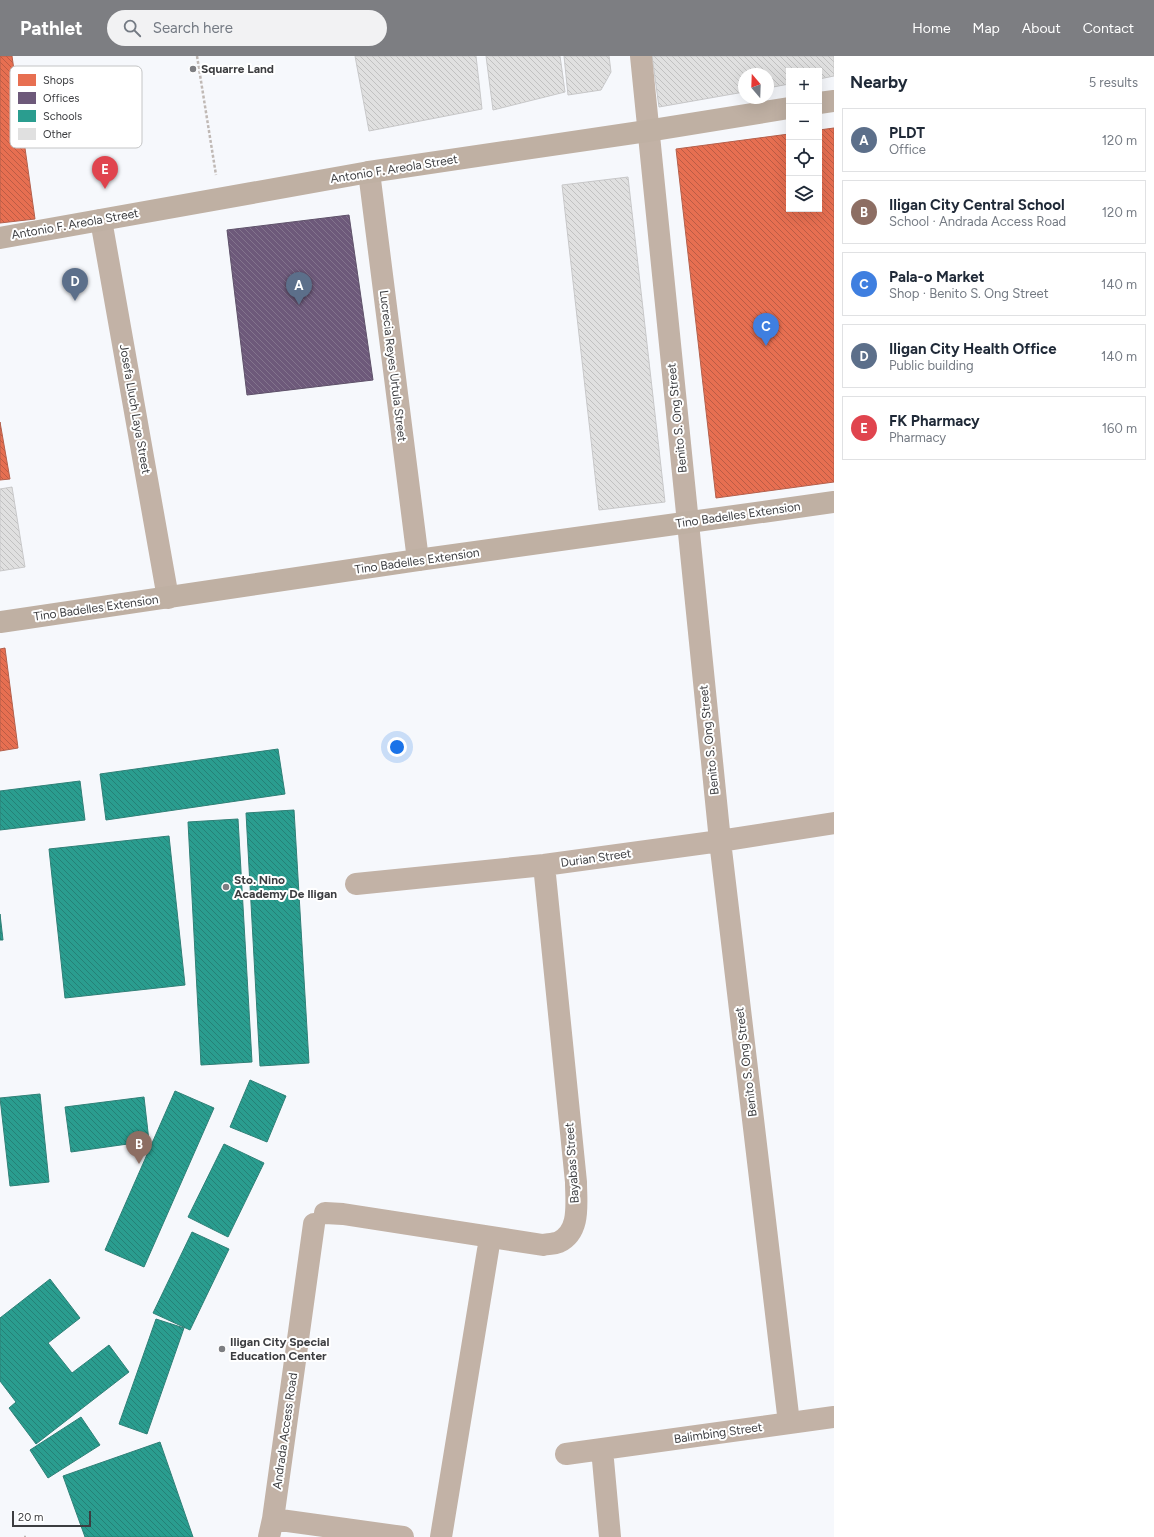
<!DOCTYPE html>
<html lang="en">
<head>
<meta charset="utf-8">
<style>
	:root { --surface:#fff; --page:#f2f2f3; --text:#1f2937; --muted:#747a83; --line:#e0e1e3; --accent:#7d7e82 }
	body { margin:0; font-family:Figtree,sans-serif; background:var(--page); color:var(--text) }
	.controls { position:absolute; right:12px; top:12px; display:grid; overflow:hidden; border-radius:0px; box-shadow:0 4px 16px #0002 }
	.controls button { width:36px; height:36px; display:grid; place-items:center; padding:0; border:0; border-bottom:1px solid var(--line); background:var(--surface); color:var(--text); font:20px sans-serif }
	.compass { position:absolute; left:738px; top:12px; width:36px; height:36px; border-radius:50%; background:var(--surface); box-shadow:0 4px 16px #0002; rotate:341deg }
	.scale { position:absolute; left:12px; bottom:10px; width:79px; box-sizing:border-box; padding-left:4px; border:2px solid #3c3d40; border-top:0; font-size:11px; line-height:14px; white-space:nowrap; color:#3c3d40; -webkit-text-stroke:3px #fff; paint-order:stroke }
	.you { position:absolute; left:397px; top:691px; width:14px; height:14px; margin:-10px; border:3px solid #fff; border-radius:50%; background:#1a73e8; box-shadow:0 0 0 6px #1a73e833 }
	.badge { display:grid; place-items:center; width:26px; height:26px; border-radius:50%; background:var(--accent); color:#fff; font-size:13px; font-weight:700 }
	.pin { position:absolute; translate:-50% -33px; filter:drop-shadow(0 1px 2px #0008) }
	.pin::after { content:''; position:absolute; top:21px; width:14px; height:12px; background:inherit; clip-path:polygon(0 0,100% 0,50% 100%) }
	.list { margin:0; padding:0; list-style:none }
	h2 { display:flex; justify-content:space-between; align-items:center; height:52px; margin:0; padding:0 16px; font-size:17px }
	h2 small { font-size:13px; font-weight:400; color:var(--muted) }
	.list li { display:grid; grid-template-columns:26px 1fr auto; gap:12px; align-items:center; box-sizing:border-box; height:64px; margin:0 8px 8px; padding:0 8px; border:1px solid var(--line); border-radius:0px }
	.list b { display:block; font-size:15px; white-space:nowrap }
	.list p { margin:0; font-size:13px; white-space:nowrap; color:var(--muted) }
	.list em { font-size:13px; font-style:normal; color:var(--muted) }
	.icon { flex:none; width:22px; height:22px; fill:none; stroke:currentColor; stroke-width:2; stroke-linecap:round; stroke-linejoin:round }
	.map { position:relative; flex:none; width:834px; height:1481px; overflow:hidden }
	header { display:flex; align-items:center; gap:24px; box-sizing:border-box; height:56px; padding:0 20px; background:var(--accent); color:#fff }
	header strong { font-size:19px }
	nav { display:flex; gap:22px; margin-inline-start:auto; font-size:14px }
	.search { width:280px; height:36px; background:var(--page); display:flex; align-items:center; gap:10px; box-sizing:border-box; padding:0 14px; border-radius:22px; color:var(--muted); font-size:15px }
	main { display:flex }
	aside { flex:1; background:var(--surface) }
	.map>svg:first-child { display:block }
	.shops { fill:url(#shops-back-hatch); stroke:#b4604c }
	.offices { fill:url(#offices-back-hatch); stroke:#5e5169 }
	.schools { fill:url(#schools-back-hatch); stroke:#2f8077 }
	.building { fill:url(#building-back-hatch); stroke:#c8c8c9 }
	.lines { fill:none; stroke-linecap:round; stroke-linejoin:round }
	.path { stroke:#c0b9b5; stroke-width:2.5; stroke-dasharray:3 2; stroke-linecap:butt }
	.street { stroke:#c2b2a6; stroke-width:22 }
	.secondary { stroke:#bfb0a3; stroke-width:22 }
	.poi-dot { fill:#7d7e82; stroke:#fff; stroke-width:1.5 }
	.labels { text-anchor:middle; stroke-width:4; stroke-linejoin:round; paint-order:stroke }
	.poi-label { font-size:12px; font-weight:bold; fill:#3c3d40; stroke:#fff; text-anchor:start }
	.street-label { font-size:12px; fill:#3c3d40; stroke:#fff }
	.key { fill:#fff; stroke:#c4c5c6; stroke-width:1 }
	.key-label { font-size:11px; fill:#3c3d40 }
</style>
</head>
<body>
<header>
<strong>Pathlet</strong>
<div class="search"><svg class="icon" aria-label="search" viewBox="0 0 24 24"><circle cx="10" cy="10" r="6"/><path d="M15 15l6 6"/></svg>Search here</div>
<nav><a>Home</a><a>Map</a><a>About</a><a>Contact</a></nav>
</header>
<main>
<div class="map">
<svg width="834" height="1481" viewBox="0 0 834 1481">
	<defs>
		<pattern id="shops-back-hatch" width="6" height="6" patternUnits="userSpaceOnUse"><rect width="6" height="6" fill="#e76f51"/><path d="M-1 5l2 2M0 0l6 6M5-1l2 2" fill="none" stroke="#bc5c45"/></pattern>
		<pattern id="offices-back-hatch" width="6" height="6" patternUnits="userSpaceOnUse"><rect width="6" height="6" fill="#6d597a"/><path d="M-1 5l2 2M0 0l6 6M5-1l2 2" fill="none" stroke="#83748d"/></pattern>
		<pattern id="schools-back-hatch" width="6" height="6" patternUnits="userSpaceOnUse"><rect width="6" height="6" fill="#2a9d8f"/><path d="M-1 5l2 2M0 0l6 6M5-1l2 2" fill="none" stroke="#258176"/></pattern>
		<pattern id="building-back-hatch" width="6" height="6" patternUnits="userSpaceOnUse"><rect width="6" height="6" fill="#e0e0e0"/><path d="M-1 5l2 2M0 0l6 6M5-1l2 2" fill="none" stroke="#c1c1c1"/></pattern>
	</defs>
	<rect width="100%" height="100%" fill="#f6f8fc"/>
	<path class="shops" d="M 0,0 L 12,0 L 35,163 L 0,167 Z
		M 834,72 L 834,426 L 716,442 L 676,93 L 789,78 L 789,153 L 819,153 L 819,74 Z
		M 0,366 L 10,423 L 0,424 Z
		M 5,592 L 18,692 L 0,695 L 0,593 Z"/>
	<path class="offices" d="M 349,159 L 373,324 L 247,339 L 227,174 Z"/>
	<path class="schools" d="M 278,693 L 285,738 L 106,764 L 100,718 Z
		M 80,725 L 85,764 L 0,774 L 0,735 Z
		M 294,754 L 309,1007 L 260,1010 L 246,757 Z
		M 238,763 L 252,1006 L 201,1009 L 188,766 Z
		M 169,780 L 185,929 L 65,942 L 49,793 Z
		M 0,858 L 3,884 L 0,884 Z
		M 250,1024 L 286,1040 L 267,1086 L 230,1071 Z
		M 175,1035 L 214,1052 L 144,1211 L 105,1194 Z
		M 40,1038 L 49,1126 L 10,1130 L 0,1042 Z
		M 144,1041 L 149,1085 L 71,1096 L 65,1051 Z
		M 224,1088 L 264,1107 L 228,1181 L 188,1161 Z
		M 192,1176 L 229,1193 L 190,1274 L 153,1257 Z
		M 50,1223 L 80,1262 L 48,1287 L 72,1317 L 109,1289 L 129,1316 L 36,1388 L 9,1352 L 16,1346 L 0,1325 L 0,1262 Z
		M 156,1263 L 184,1272 L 147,1378 L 119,1368 Z
		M 81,1361 L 100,1389 L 48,1422 L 30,1394 Z
		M 160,1386 L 193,1481 L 85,1481 L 63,1420 Z"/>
	<path class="building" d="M 355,0 L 476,0 L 482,53 L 369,75 Z
		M 486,0 L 560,0 L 565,36 L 493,54 Z
		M 564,0 L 609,0 L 611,16 L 601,34 L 568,39 Z
		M 652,0 L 834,0 L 834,20 L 819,23 L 819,15 L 789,15 L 789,28 L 768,32 L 768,18 L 744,18 L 744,36 L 659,51 Z
		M 628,121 L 665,446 L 599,454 L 562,129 Z
		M 12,431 L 25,511 L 0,515 L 0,433 Z"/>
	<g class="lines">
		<path class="path" d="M 197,0 L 216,119
			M 24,1481 L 26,1481"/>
		<path class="street" d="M 641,0 L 720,785 L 789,1367
			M 369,116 L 418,504
			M 101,164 L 168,542
			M 356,828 L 544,809 L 720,785 L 834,767
			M 325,1157 L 343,1158 L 543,1189 C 548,1188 554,1188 559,1186 C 581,1175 576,1147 576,1126 L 544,809
			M 602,1393 L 610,1481
			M 566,1398 L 834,1361
			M 273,1463 L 403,1481
			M 269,1481 L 273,1463 L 314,1168
			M 441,1481 L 488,1194"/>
		<path class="secondary" d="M 819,47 L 834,45
			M 0,182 L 369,116 L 647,75 L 789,52
			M 0,566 L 418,504 L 834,446"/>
	</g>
	<g class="poi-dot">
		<circle cx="193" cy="13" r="4"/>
		<circle cx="226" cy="831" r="4"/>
		<circle cx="222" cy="1293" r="4"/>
	</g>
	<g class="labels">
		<g class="poi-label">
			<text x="201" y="17">Squarre Land</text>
			<text x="234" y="828">Sto. Nino<tspan x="234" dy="14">Academy De Iligan</tspan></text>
			<text x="230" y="1290">Iligan City Special<tspan x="230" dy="14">Education Center</tspan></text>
		</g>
		<g class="street-label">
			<text transform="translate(394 113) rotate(-9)" y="4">Antonio F. Areola Street</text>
			<text transform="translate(75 168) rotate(-10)" y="4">Antonio F. Areola Street</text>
			<text transform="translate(393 310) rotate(83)" y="4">Lucrecia Reyes Urtula Street</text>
			<text transform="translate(135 353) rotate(80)" y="4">Josefa Lluch Laya Street</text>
			<text transform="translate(677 362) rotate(-96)" y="4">Benito S. Ong Street</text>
			<text transform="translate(738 459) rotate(-8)" y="4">Tino Badelles Extension</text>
			<text transform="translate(417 505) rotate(-8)" y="4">Tino Badelles Extension</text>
			<text transform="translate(96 552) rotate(-8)" y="4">Tino Badelles Extension</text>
			<text transform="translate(709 684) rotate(-96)" y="4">Benito S. Ong Street</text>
			<text transform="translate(596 802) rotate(-8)" y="4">Durian Street</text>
			<text transform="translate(746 1006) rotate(-97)" y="4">Benito S. Ong Street</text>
			<text transform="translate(572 1107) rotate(-94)" y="4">Bayabas Street</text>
			<text transform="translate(285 1375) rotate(-82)" y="4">Andrada Access Road</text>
			<text transform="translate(718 1377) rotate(-8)" y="4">Balimbing Street</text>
		</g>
	</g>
	<rect x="10" y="10" width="132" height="82" rx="6" class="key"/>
	<rect x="18" y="18" width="18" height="12" fill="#e76f51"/>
	<rect x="18" y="36" width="18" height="12" fill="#6d597a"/>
	<rect x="18" y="54" width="18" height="12" fill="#2a9d8f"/>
	<rect x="18" y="72" width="18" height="12" fill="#e0e0e0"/>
	<g class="key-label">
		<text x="43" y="28">Shops</text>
		<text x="43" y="46">Offices</text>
		<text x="43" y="64">Schools</text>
		<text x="43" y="82">Other</text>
	</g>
</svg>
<div class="controls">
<button>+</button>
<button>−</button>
<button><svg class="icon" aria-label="locate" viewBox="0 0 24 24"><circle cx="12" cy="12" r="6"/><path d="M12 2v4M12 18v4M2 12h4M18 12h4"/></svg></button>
<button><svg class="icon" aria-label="layers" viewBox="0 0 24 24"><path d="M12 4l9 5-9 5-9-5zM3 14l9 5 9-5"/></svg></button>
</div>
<svg class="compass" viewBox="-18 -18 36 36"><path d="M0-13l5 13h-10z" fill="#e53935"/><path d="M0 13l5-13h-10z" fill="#747a83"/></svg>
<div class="scale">20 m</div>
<div class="you"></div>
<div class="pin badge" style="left:299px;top:249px;background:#5c6f8a">A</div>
<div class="pin badge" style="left:139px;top:1108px;background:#8d6e63">B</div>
<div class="pin badge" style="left:766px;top:290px;background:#3f7fe0">C</div>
<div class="pin badge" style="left:75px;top:245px;background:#5c6f8a">D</div>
<div class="pin badge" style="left:105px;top:133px;background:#e0444e">E</div>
</div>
<aside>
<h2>Nearby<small>5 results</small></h2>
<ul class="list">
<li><span class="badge" style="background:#5c6f8a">A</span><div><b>PLDT</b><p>Office</p></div><em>120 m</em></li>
<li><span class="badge" style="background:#8d6e63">B</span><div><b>Iligan City Central School</b><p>School · Andrada Access Road</p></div><em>120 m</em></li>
<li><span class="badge" style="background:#3f7fe0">C</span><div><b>Pala-o Market</b><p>Shop · Benito S. Ong Street</p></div><em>140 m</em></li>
<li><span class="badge" style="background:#5c6f8a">D</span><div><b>Iligan City Health Office</b><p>Public building</p></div><em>140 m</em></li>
<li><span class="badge" style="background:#e0444e">E</span><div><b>FK Pharmacy</b><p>Pharmacy</p></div><em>160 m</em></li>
</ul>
</aside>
</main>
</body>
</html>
